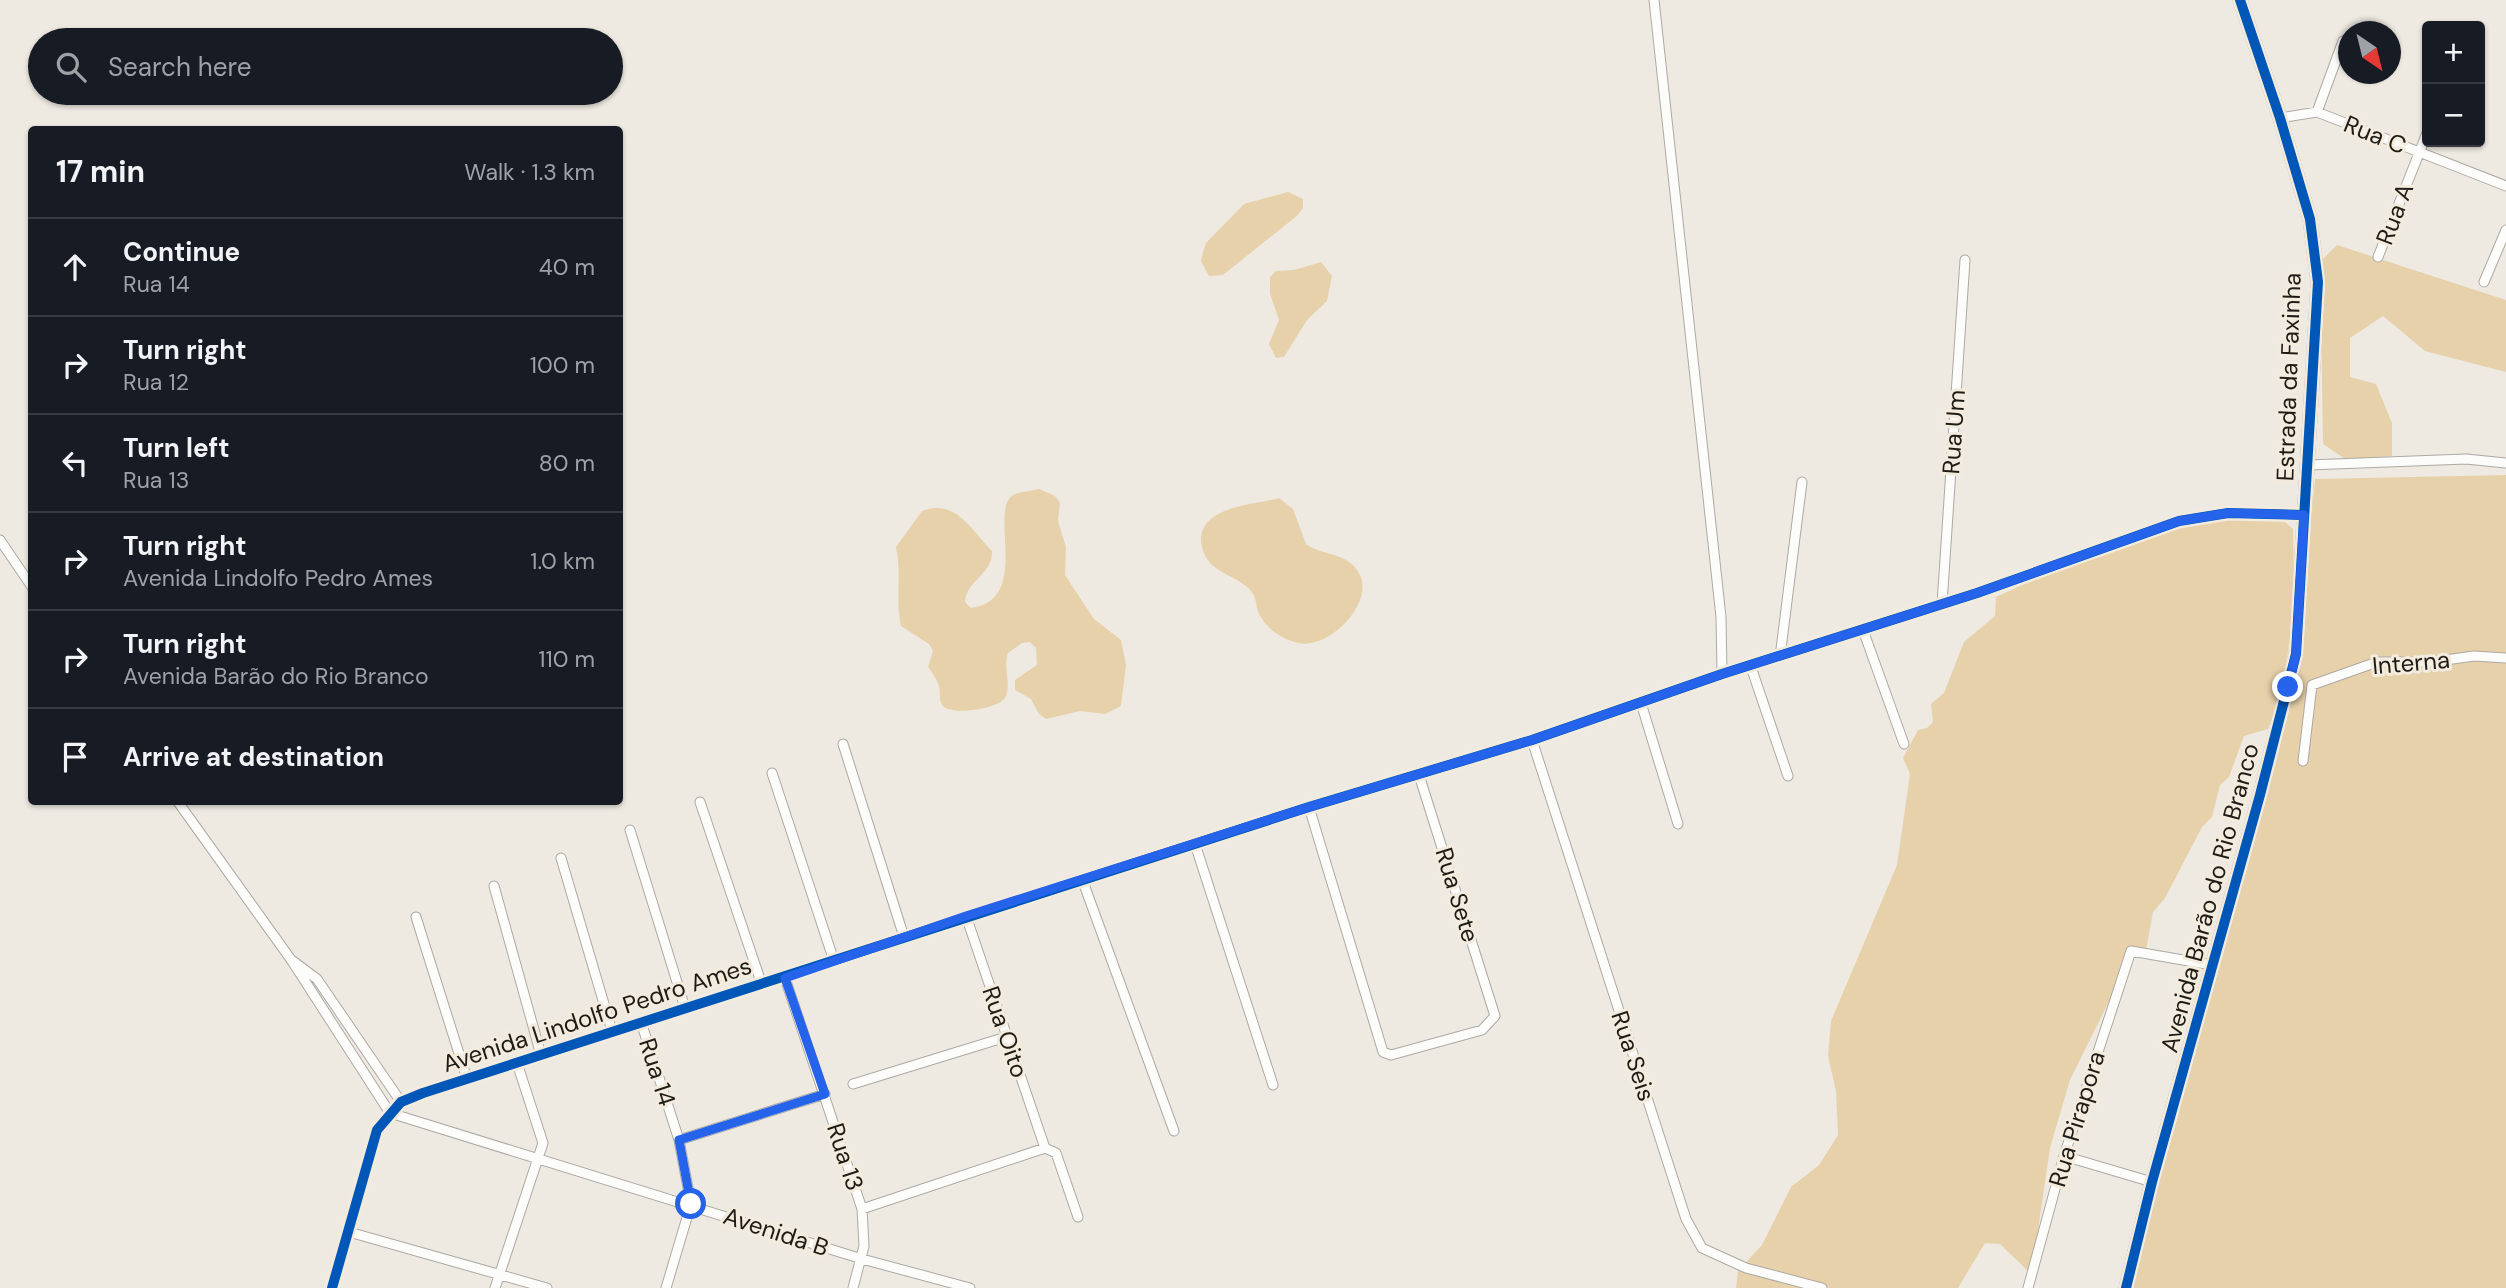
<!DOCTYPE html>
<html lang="en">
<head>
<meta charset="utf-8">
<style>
	:root { --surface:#171b24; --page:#20242c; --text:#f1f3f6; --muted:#9ea1a6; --line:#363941 }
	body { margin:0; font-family:"DM Sans",sans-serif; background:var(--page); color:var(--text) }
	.controls { position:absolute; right:21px; top:21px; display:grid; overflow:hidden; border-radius:7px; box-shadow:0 2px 5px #0004 }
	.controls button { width:63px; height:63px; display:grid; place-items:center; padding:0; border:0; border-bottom:2px solid var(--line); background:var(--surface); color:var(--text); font:35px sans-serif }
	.compass { position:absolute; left:2338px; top:21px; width:63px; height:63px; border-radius:50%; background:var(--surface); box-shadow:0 2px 5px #0004; rotate:145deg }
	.stop { position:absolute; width:21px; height:21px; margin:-16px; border:5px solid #2563eb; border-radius:50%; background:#fff }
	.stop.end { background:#2563eb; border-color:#fff; box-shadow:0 2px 7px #0008 }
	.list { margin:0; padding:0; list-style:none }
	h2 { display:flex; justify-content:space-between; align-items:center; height:91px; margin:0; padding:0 28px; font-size:30px }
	h2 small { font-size:23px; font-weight:400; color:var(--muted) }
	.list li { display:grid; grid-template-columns:46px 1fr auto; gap:21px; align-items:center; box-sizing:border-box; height:98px; padding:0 28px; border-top:2px solid var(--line) }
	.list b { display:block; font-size:26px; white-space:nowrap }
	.list p { margin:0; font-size:23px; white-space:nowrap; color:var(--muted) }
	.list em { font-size:23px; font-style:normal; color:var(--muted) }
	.icon { flex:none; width:38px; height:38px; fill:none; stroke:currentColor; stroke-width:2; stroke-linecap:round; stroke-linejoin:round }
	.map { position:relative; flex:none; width:2506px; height:1288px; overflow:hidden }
	.search { position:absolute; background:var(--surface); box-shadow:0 2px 5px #0004; left:28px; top:28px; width:595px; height:77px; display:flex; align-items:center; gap:18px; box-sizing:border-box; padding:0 24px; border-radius:38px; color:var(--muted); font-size:26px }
	.panel { position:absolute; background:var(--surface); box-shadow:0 2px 5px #0004; left:28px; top:126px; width:595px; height:679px; border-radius:7px }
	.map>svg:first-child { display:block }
	.green { fill:#e7d1aa }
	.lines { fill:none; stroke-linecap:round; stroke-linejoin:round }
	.street-casing { stroke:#ada9a3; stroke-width:11 }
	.secondary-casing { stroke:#ada9a3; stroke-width:15 }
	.street { stroke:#fcfcfb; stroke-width:9 }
	.secondary { stroke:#f0edea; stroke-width:12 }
	.cycleway-casing { stroke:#f3ebdd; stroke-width:15 }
	.cycleway { stroke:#0057b8; stroke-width:10 }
	.route { stroke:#2563eb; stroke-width:9 }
	.labels { text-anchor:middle; stroke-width:6; stroke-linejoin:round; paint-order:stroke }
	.street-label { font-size:24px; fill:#1e1c17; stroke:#f3ebdd }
</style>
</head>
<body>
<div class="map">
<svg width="2506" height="1288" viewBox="0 0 2506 1288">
	<rect width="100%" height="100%" fill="#eeeae2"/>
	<path class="green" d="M 1288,192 L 1303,199 L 1303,208 L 1298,215 L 1223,275 L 1209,276 L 1201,261 L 1203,252 L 1206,243 L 1244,204 Z
		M 2337,245 L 2506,300 L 2506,372 L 2425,351 L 2383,316 L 2350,338 L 2350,377 L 2376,384 L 2392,423 L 2392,456 L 2345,459 L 2323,444 L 2320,262 Z
		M 1321,262 L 1332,276 L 1327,301 L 1307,320 L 1284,357 L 1276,358 L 1269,344 L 1279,320 L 1270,294 L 1270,277 L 1276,271 L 1294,270 Z
		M 2506,475 L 2506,1288 L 2129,1288 L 2298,656 L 2315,479 Z
		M 1039,489 L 1055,496 L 1060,503 L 1058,521 L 1066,547 L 1065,575 L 1094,619 L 1121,640 L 1126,665 L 1121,706 L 1105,714 L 1080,711 L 1046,719 L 1039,714 L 1031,699 L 1015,690 L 1015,680 L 1037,665 L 1036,648 L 1030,642 L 1022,643 L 1008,653 C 1003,667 1011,683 1006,696 C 1002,709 951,716 943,706 C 938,700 941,693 939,686 C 937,679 932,673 928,667 L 933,651 L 929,644 L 901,626 C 895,599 902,573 896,547 L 922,511 C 956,498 972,531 992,551 C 993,575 967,579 965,602 L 971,608 C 1032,600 988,511 1013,495 C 1018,492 1032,491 1039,489 Z
		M 1279,498 L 1293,509 L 1306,544 C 1322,556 1345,552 1357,570 C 1379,599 1330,650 1299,643 C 1282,640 1264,627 1258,611 C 1256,604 1256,597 1251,591 C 1241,579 1223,575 1212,565 C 1205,558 1202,550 1201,541 C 1200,505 1257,505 1279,498 Z
		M 2248,515 L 2279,517 L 2293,529 C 2295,597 2293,665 2268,729 L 2244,736 L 2229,777 L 2220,785 L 2212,817 L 2202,827 L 2165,898 L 2153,912 L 2146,950 L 2127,947 L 2116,987 L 2070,1080 L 2050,1148 L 2038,1230 L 2041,1261 L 2031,1274 L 2000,1244 L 1985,1243 L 1958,1288 L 1736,1288 L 1738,1271 L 1762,1245 L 1791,1187 L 1819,1165 L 1838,1135 L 1836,1091 L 1828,1056 L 1831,1021 L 1897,865 L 1910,774 L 1903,758 L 1918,730 L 1927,728 L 1933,722 L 1931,704 L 1944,693 L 1964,642 L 1995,616 L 1996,597 L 2044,575 L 2199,521 Z"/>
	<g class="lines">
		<g class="street-casing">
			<path id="street" d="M 1654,0 L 1721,617 L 1722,674
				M 2317,112 L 2343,41
				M 2280,118 L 2317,112 L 2506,186
				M 2378,257 L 2427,133
				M 2484,282 L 2506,230
				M 2308,465 L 2466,459 L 2506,463
				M 0,540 L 32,587
				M 1942,604 L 1965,260
				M 1863,630 L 1904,744
				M 1780,657 L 1802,482
				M 1751,667 L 1788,776
				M 1641,703 L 1678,824
				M 1532,740 L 1686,1219 L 1702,1248 L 1746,1268 L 1822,1288
				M 843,744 L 904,937
				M 2303,761 L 2312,685 L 2377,662 L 2431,662 L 2474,656 L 2506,658
				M 772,773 L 834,961
				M 178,802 L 292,961 L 390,1113
				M 700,802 L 762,985
				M 1309,807 L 1383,1052 L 1391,1055 L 1482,1030 L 1495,1016 L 1419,775
				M 630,830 L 685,1008
				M 1195,844 L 1273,1085
				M 561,858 L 612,1031
				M 1082,879 L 1174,1131
				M 494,886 L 541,1055
				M 966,916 L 1045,1148
				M 416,917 L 467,1079
				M 293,961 L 317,979 L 401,1102
				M 785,978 L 862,1209 L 864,1246 L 853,1288
				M 641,1022 L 679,1140 L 691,1204 L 666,1288
				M 853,1084 L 1006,1037
				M 390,1113 L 862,1259 L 970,1288
				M 679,1140 L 825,1094
				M 2064,1156 L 2152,1182
				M 862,1209 L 1045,1148 L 1056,1153 L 1078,1217
				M 349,1232 L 547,1288
				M 332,1288 L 377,1130 L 401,1102 L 423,1093 L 1309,807 L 1532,740 L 1722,674 L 1977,593 L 2179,521 L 2228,513 L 2304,515
				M 495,1288 L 543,1143 L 517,1063
				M 2028,1288 L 2064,1156 L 2131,951 L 2212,965"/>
		</g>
		<g class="secondary-casing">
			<path id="secondary" d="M 2126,1288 L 2152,1182 L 2260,795 L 2296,654 L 2318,282 L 2310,219 L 2280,118 L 2240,0"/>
		</g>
		<use href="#street" class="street"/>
		<use href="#secondary" class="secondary"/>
		<g class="cycleway-casing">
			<path id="cycleway" d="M 332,1288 L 377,1130 L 401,1102 L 423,1093 L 1309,807 L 1532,740 L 1722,674 L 1977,593 L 2179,521 L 2228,513 L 2304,515
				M 2126,1288 L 2152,1182 L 2260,795 L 2296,654 L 2318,282 L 2310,219 L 2280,118 L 2240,0"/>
		</g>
		<use href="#cycleway" class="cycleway"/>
	</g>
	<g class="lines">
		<path class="route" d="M 691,1204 L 679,1140 L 825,1094 L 785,978 L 966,916 L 1309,807 L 1532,740 L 1722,674 L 1977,593 L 2179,521 L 2228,513 L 2304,515 L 2296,654 L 2288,687"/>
	</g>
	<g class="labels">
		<g class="street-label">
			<text transform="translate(2375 135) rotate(22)" y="8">Rua C</text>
			<text transform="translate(2395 214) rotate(-69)" y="8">Rua A</text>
			<text transform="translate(2289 377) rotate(-88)" y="8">Estrada da Faxinha</text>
			<text transform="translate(1954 432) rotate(-86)" y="8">Rua Um</text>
			<text transform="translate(2411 663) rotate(-5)" y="8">Interna</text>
			<text transform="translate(1457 895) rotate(73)" y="8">Rua Sete</text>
			<text transform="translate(2210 898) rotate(-75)" y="8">Avenida Barão do Rio Branco</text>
			<text transform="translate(597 1015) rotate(-18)" y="8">Avenida Lindolfo Pedro Ames</text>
			<text transform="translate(1005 1032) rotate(71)" y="8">Rua Oito</text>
			<text transform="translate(1633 1056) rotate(72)" y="8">Rua Seis</text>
			<text transform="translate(657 1072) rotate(72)" y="8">Rua 14</text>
			<text transform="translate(2077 1119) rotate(-73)" y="8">Rua Pirapora</text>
			<text transform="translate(845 1157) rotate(72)" y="8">Rua 13</text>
			<text transform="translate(776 1232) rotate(18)" y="8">Avenida B</text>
		</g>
	</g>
</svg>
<div class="controls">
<button>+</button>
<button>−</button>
</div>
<svg class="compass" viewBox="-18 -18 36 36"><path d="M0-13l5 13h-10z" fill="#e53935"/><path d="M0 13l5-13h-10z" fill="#9ea1a6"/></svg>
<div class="stop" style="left:691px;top:1204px"></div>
<div class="stop end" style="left:2288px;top:687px"></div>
<div class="search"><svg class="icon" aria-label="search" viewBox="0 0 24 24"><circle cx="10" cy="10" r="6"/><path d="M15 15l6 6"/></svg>Search here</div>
<section class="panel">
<h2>17 min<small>Walk · 1.3 km</small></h2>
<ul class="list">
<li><svg class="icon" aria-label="ahead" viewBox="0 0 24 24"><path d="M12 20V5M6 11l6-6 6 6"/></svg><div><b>Continue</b><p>Rua 14</p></div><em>40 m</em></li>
<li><svg class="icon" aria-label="right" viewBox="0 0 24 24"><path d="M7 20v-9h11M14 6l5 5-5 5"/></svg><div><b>Turn right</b><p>Rua 12</p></div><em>100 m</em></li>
<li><svg class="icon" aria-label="left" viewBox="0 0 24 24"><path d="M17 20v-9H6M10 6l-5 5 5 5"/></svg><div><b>Turn left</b><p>Rua 13</p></div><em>80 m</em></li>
<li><svg class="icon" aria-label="right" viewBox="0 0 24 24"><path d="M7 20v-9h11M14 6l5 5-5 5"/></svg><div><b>Turn right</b><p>Avenida Lindolfo Pedro Ames</p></div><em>1.0 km</em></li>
<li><svg class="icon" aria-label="right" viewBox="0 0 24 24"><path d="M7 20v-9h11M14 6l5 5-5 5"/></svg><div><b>Turn right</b><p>Avenida Barão do Rio Branco</p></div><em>110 m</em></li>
<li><svg class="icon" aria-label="arrive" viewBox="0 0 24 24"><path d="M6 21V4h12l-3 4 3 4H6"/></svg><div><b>Arrive at destination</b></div></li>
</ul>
</section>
</div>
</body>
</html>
